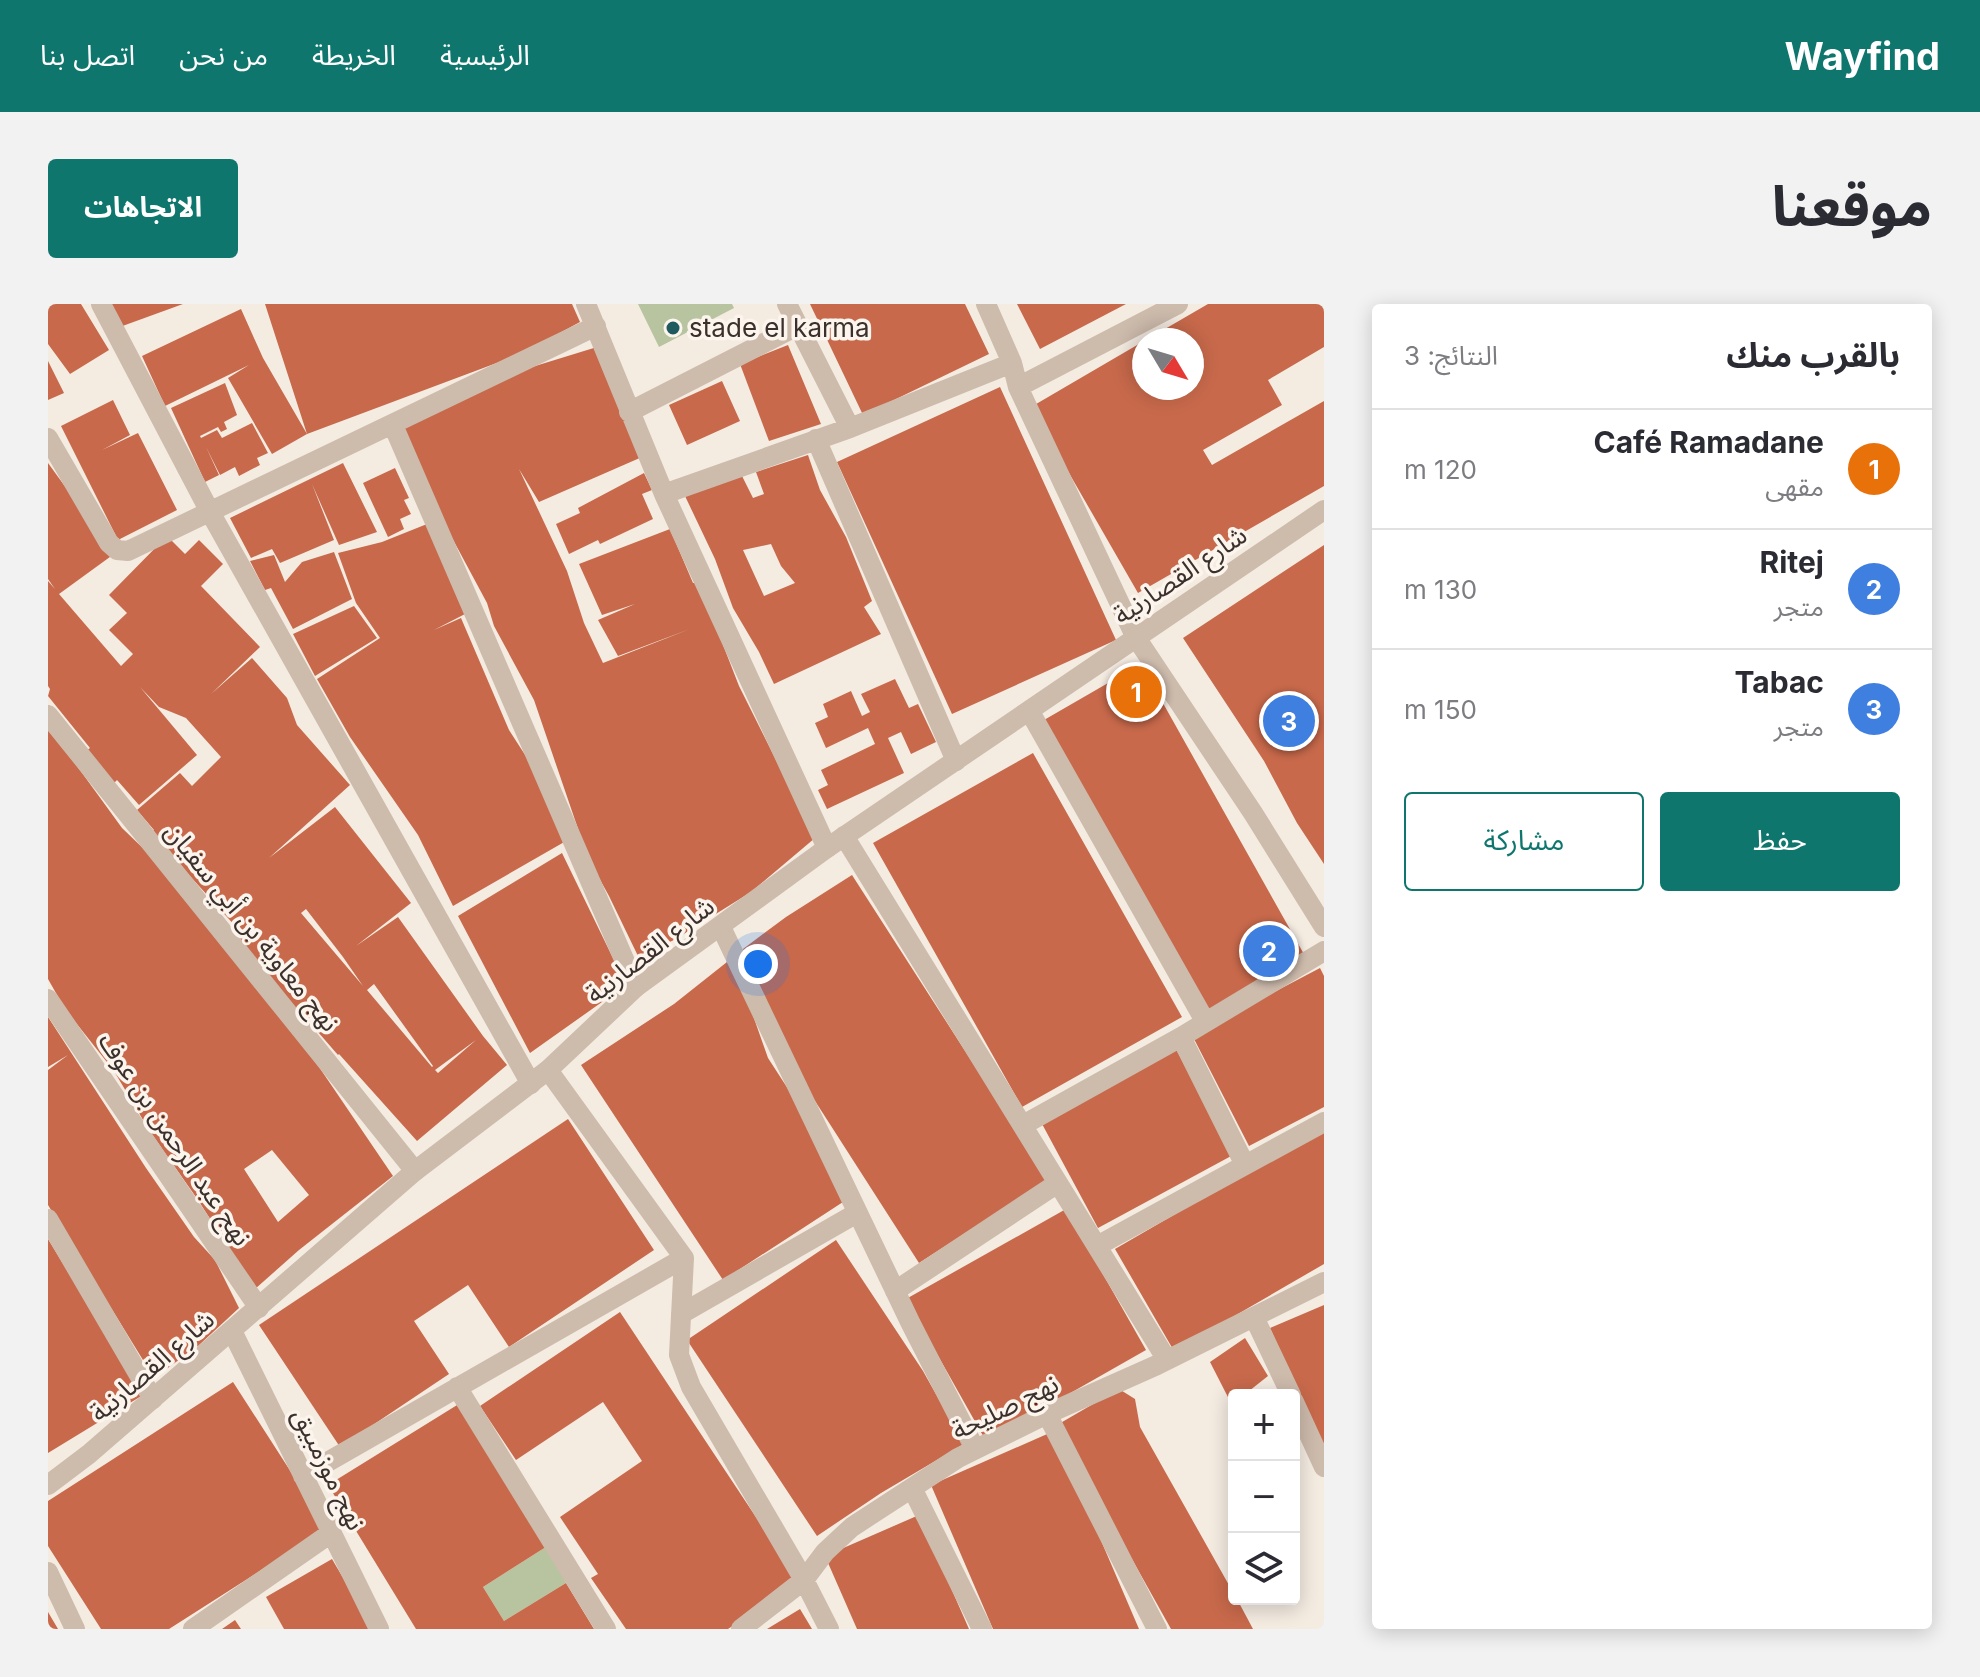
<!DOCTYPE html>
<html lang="ar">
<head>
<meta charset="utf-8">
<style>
	:root { --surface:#fff; --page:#f2f2f3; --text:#2b2b33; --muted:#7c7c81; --line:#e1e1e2; --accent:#0f766e }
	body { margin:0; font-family:Inter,"Noto Sans Arabic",sans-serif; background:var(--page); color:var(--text); direction:rtl }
	.controls { position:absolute; right:24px; bottom:24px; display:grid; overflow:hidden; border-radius:8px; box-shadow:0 4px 20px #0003 }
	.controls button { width:72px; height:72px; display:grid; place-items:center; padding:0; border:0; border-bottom:2px solid var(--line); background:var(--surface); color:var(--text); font:40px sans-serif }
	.compass { position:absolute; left:1084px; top:24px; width:72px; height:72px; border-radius:50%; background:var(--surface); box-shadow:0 4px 20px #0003; rotate:128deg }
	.you { position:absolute; left:710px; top:660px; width:28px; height:28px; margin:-20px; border:6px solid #fff; border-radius:50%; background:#1a73e8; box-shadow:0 0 0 12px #1a73e833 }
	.badge { display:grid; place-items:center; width:52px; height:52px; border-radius:50%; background:var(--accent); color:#fff; font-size:26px; font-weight:700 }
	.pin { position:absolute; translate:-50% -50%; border:4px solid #fff; box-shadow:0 2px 8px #0006 }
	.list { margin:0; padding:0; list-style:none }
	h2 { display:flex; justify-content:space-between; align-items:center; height:104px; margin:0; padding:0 32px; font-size:34px }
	h2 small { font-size:26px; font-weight:400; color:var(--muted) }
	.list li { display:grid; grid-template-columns:52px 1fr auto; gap:24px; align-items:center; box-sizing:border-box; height:120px; padding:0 32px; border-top:2px solid var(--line) }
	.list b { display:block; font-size:30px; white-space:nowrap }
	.list p { margin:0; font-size:26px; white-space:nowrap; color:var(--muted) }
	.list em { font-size:26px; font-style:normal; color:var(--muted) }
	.actions { display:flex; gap:16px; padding:24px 32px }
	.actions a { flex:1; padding:18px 0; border:2px solid var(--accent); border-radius:8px; text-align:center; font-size:28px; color:var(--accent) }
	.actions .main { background:var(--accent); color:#fff }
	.icon { flex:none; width:44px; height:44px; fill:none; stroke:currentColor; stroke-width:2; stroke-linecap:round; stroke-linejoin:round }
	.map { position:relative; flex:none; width:1276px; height:1325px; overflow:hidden; direction:ltr; border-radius:8px }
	header { display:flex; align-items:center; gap:48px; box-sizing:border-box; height:112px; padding:0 40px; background:var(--accent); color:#fff }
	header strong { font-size:38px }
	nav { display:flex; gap:44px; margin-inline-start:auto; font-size:28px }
	.intro { display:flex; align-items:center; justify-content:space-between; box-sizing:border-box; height:192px; padding:0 48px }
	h1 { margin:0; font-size:56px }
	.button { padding:20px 36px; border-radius:8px; background:var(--accent); color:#fff; font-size:28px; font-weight:700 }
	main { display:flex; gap:48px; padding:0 48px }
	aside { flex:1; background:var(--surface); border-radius:8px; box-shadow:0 4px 20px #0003 }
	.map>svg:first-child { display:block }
	.green { fill:#b8c4a0 }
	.building { fill:#c8694b; fill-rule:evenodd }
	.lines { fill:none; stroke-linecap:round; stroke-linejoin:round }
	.minor { stroke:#cdbbac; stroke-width:20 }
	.tertiary { stroke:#cdbbac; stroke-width:20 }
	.poi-dot { fill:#1f5a5e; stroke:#fbf5ee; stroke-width:3 }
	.labels { text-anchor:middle; stroke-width:7; stroke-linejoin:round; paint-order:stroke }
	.poi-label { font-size:26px; fill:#3b302b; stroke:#fbf5ee; text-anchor:start }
	.street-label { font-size:26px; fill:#3b302b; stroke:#fbf5ee }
</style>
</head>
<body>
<header>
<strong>Wayfind</strong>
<nav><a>الرئيسية</a><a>الخريطة</a><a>من نحن</a><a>اتصل بنا</a></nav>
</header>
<div class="intro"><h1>موقعنا</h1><a class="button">الاتجاهات</a></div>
<main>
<aside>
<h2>بالقرب منك<small>النتائج: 3</small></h2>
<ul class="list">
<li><span class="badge" style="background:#e8710a">1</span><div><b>Café Ramadane</b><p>مقهى</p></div><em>120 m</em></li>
<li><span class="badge" style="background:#3f7fe0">2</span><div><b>Ritej</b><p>متجر</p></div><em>130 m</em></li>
<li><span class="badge" style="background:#3f7fe0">3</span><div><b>Tabac</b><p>متجر</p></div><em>150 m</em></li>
</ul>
<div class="actions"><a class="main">حفظ</a><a>مشاركة</a></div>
</aside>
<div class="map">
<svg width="1276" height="1325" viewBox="0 0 1276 1325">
	<rect width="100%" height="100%" fill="#f4ebe1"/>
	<path class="green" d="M 590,0 L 684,0 L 686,4 L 611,43 Z
		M 501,1241 L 518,1279 L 456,1317 L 435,1283 Z"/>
	<path class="building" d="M 0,0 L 33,0 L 61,46 L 22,70 L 0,40 Z
		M 60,0 L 135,0 L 69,24 Z
		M 217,0 L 524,0 L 532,18 L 473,50 L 259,130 L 224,150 L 180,74 L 201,61 L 117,102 L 94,52 L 193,5 L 215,54 L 259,130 Z
		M 762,0 L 917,0 L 941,50 L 815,111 Z
		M 969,0 L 1078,0 L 992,45 Z
		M 1160,0 L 1276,0 L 1276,43 L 1220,76 L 1234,101 L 1155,146 L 1164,161 L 1276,97 L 1276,182 L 1090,289 L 983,103 L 1096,37 L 1096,84 L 1144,84 L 1144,36 L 1098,36 Z
		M 740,41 L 773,120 L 721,137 L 692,60 Z
		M 549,43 L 594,153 L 491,198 L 471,165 L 519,267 L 536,319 L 555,359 L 642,325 L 570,352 L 550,316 L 587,300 L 554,311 L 531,260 L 622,225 L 645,279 L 651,279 L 691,382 L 767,534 L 703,588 L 626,636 L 590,652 L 561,592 L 540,554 L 486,396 L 446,322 L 439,299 L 395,217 L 351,121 L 484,63 Z
		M 0,57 L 16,89 L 0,96 Z
		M 674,77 L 692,117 L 639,141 L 621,101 Z
		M 177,79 L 189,111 L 176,118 L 179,125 L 173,128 L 170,123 L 152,132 L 153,134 L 169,126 L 174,134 L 204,119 L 220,149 L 209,154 L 212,161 L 191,172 L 187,163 L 172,171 L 158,143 L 171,171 L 157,178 L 123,104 Z
		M 952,83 L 1068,336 L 904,410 L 789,158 Z
		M 65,96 L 82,131 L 54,146 L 90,129 L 129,206 L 70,236 L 13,122 Z
		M 760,151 L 772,186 L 798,233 L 824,297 L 816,303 L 833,330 L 726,380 L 711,348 L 685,304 L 667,255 L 637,192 L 694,172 L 705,194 L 716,190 L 708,168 ZM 723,240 L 733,262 L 747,279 L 716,292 L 695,246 Z
		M 0,159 L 66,250 L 11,290 L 73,362 L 85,350 L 61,326 L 79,309 L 61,291 L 119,232 L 137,250 L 151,236 L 175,260 L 153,282 L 212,343 L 163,390 L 204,354 L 239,394 L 249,421 L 302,481 L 221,554 L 287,503 L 363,599 L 308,642 L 350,613 L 435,732 L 459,761 L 369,837 L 291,750 L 290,751 L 270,728 L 267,730 L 185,628 L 189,624 L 103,529 L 106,526 L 89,506 L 132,469 L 144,482 L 173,453 L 138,414 L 111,403 L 92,383 L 149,451 L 91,501 L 69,476 L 66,479 L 38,447 L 42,444 L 0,392 L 2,385 L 0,382 L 0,277 L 7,285 L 0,275 ZM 258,605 L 295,653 L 315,682 L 253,609 ZM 326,680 L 385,762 L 384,763 L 319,686 ZM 428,736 L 390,769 L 387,766 Z
		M 295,159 L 329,228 L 291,241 L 264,180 L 286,236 L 232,259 L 224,245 L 203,254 L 182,214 Z
		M 347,164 L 361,194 L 356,196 L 363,210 L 352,215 L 356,225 L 340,233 L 315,179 Z
		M 596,169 L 604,186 L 594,190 L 605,215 L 552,240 L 550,236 L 521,250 L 508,220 L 532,209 L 530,204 Z
		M 379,220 L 417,310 L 386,326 L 413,314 L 461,426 L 481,457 L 518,537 L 405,602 L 370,531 L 302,433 L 269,375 L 332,334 L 308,299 L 290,249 L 334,238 Z
		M 1276,241 L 1276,560 L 1249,519 L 1216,457 L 1135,334 Z
		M 286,248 L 304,295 L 245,325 L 223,284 L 217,286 L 202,257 L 226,251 L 237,278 L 254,258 Z
		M 306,302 L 329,334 L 267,372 L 245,330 Z
		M 1093,360 L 1257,652 L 1160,707 L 996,416 Z
		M 847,375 L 861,404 L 870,400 L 888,438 L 863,450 L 853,428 L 840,434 L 856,469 L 779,505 L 770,486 L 780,481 L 773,466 L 827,440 L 820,424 L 778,444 L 767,419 L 780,413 L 775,400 L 803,387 L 814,412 L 822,408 L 813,390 Z
		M 0,422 L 74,524 L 100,549 L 152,612 L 269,760 L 345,872 L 251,946 L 207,985 L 150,896 L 101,826 L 66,767 L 17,705 L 0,675 ZM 224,846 L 261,891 L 230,918 L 196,865 Z
		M 985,449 L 1134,713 L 974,803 L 825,539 Z
		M 514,549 L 578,681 L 482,749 L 410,612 Z
		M 804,571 L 1000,876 L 871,959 L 751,772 L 695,645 L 738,613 Z
		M 679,658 L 695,683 L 720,754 L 766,825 L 795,898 L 675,976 L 533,761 L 626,700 Z
		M 1272,664 L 1276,672 L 1276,803 L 1201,842 L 1144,731 Z
		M 0,713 L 98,864 L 146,933 L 167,956 L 191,1004 L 150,1042 L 106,1074 L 0,901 L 0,766 L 20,751 L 0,763 Z
		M 1128,745 L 1185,851 L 1050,924 L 993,818 Z
		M 520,815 L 606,946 L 461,1043 L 420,981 L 366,1017 L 401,1070 L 292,1143 L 211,1021 Z
		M 1276,824 L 1276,960 L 1126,1047 L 1067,945 Z
		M 1018,905 L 1098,1046 L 938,1137 L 858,995 Z
		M 0,935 L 95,1091 L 0,1149 Z
		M 788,936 L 875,1067 L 916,1140 L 833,1189 L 769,1232 L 639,1036 Z
		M 1276,1001 L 1276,1147 L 1222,1024 Z
		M 572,1008 L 751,1278 L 680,1325 L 578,1325 L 543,1274 L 550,1270 L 512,1213 L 594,1157 L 555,1098 L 468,1156 L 432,1102 Z
		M 1197,1034 L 1220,1072 L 1196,1091 L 1186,1091 L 1184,1101 L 1162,1058 Z
		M 185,1078 L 279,1224 L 121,1325 L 53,1325 L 0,1242 L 0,1197 Z
		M 1071,1085 L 1087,1095 L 1092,1123 L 1186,1290 L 1186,1295 L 1189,1295 L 1205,1325 L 1123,1325 L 1009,1121 Z
		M 414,1098 L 501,1241 L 435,1283 L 456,1317 L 518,1279 L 546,1325 L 368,1325 L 280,1181 Z
		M 1006,1127 L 1091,1325 L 945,1325 L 883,1181 Z
		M 871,1211 L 921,1325 L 809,1325 L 777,1252 Z
		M 284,1255 L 325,1325 L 236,1325 L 218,1293 Z
		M 752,1305 L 764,1325 L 719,1325 Z
		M 0,1308 L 10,1325 L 0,1325 Z
		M 187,1316 L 193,1325 L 174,1325 Z"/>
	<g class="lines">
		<path class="minor" d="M 53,0 L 162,208 L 483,780
			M 538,0 L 616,190 L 779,544
			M 739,0 L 802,124
			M 938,0 L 964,59 L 970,83 L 1087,332
			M 970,83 L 1130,0
			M 581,108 L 749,22
			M 345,121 L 588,683
			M 0,134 L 61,239 L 69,246 L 80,247 L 548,22
			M 768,135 L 908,457
			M 616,190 L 802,124 L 964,59
			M 982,408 L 1157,717
			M 0,411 L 367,867
			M 796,532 L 1119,1056
			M 673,623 L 863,1020 L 927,1145
			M 0,695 L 211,1004
			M 1133,733 L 1197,861
			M 500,766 L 636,954 L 631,1051 L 643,1083 L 756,1276 L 781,1325
			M 975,821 L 1133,733 L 1276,647
			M 0,915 L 105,1095
			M 1049,942 L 1276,818
			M 847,987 L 1010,879
			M 633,1010 L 809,909
			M 1206,1013 L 1243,1091
			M 184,1027 L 331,1325
			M 409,1083 L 558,1325
			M 1246,1098 L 1276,1163
			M 999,1110 L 1109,1325
			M 255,1172 L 636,954
			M 864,1184 L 934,1325
			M 0,1268 L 27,1325
			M 145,1325 L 283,1229
			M 693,1325 L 756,1276 L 777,1248 L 804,1223 L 910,1154 L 999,1110 L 1109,1061 L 1276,978"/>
		<path class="tertiary" d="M 1087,332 L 1205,509 L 1276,623
			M 0,1181 L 41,1150 L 367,867 L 500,766 L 588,683 L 779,544 L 1276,206"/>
	</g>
	<circle class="poi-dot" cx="625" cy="24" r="8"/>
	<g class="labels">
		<g class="poi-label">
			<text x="641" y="33">stade el karma</text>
		</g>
		<g class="street-label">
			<text transform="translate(1132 271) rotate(-34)" y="9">شارع القصارنية</text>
			<text transform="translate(204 623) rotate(51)" y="9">نهج معاوية بن أبي سفيان</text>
			<text transform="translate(602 646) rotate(-38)" y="9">شارع القصارنية</text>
			<text transform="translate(127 835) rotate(56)" y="9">نهج عبد الرحمن بن عوف</text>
			<text transform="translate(104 1062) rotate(-41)" y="9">شارع القصارنية</text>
			<text transform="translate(957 1103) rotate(-26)" y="9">نهج صليحة</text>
			<text transform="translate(281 1165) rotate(64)" y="9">نهج موزمبيق</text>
		</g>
	</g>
</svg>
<div class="controls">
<button>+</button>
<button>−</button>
<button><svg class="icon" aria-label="layers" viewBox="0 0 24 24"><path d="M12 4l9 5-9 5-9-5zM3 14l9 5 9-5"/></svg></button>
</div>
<svg class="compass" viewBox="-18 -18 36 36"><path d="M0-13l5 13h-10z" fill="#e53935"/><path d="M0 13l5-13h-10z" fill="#7c7c81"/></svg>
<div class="you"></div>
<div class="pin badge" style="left:1088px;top:388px;background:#e8710a">1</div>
<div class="pin badge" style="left:1221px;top:647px;background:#3f7fe0">2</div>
<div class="pin badge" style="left:1241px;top:417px;background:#3f7fe0">3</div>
</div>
</main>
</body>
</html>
